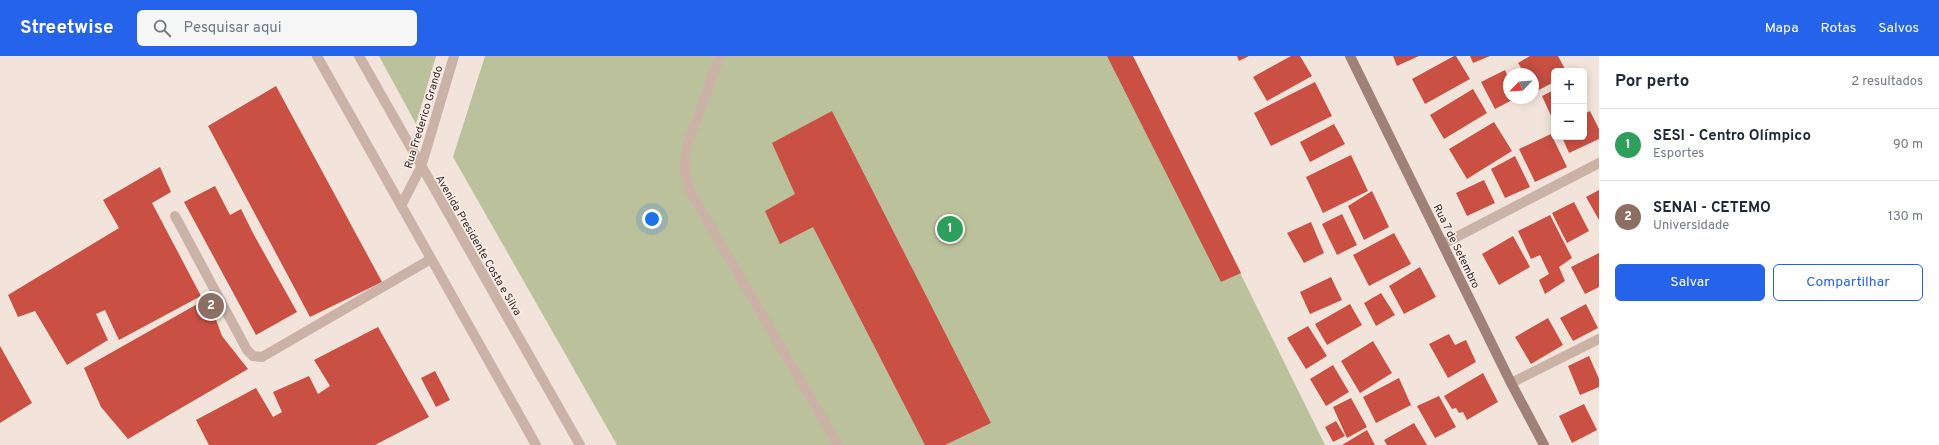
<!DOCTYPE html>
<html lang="pt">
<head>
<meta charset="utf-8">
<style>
	:root { --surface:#fff; --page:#f6f6f7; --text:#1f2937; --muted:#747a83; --line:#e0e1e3; --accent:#2563eb }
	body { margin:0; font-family:Overpass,sans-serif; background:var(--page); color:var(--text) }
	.controls { position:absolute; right:12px; top:12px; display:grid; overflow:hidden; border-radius:6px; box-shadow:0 2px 10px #0003 }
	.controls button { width:36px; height:36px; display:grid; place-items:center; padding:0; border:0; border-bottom:1px solid var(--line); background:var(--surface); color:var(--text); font:20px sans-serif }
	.compass { position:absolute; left:1503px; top:12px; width:36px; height:36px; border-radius:50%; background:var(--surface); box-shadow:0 2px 10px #0003; rotate:245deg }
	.you { position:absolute; left:652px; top:163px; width:14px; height:14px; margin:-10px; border:3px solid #fff; border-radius:50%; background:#1a73e8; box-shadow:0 0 0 6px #1a73e833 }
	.badge { display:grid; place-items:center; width:26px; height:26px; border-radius:50%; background:var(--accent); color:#fff; font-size:13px; font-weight:700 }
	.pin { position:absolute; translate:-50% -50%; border:2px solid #fff; box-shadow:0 1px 4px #0006 }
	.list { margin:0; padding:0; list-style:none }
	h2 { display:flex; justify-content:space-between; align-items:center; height:52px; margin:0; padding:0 16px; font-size:17px }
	h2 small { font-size:13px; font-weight:400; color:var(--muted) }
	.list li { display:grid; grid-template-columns:26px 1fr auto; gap:12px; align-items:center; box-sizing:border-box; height:72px; padding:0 16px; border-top:1px solid var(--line) }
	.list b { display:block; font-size:15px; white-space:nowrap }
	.list p { margin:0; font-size:13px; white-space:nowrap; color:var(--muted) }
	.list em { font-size:13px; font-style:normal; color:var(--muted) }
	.actions { display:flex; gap:8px; padding:12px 16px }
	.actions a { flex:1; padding:9px 0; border:1px solid var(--accent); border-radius:6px; text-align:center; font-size:14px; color:var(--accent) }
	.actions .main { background:var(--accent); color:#fff }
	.icon { flex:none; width:22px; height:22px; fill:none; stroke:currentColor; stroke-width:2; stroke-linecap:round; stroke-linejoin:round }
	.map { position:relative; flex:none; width:1599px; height:389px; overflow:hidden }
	header { display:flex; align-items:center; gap:24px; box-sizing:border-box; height:56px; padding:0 20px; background:var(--accent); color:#fff }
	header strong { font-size:19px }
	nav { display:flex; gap:22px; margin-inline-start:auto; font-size:14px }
	.search { width:280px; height:36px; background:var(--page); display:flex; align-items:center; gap:10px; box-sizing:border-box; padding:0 14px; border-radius:6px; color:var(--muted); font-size:15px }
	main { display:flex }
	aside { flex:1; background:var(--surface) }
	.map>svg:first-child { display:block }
	.green { fill:#bbc29b }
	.building { fill:#c95043 }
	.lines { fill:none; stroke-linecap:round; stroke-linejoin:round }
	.lane { stroke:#cbb2a7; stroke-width:10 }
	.street { stroke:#cbb2a7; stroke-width:10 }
	.secondary { stroke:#9f8178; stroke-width:10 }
	.labels { text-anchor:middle; stroke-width:3; stroke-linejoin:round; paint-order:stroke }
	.street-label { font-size:11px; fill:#372a28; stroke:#faefe8 }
</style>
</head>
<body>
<header>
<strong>Streetwise</strong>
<div class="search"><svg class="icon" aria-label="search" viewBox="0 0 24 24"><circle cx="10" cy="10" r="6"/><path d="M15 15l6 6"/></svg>Pesquisar aqui</div>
<nav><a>Mapa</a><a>Rotas</a><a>Salvos</a></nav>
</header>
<main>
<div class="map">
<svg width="1599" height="389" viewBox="0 0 1599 389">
	<rect width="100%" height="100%" fill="#f3e4db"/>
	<path class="green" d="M 379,0 L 436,0 L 416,68 Z
		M 485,0 L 1133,0 L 1325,389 L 617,389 L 453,101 Z"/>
	<path class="building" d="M 1107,0 L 1133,0 L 1241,217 L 1221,226 Z
		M 1237,0 L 1249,0 L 1239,5 Z
		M 1291,0 L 1300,0 L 1312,20 L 1267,45 L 1253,21 Z
		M 1393,0 L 1419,0 L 1397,10 Z
		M 1454,0 L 1456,0 L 1470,23 L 1425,48 L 1412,23 Z
		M 1470,0 L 1490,0 L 1473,7 Z
		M 1530,0 L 1558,0 L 1566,15 L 1554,15 L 1554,26 L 1535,36 L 1533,33 L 1533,18 L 1525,18 L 1518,7 Z
		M 1505,14 L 1509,23 L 1509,42 L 1516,42 L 1495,53 L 1481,26 Z
		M 1315,26 L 1332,60 L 1271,90 L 1254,57 Z
		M 276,30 L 382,226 L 310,261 L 208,70 Z
		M 1473,33 L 1487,57 L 1444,83 L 1430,59 Z
		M 1554,34 L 1554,63 L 1553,64 L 1542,40 Z
		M 832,55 L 991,367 L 945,389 L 925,389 L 813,171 L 780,188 L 765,155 L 795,138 L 772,87 Z
		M 1590,55 L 1599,73 L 1599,83 L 1569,97 L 1562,81 L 1584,81 L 1584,58 Z
		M 1494,66 L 1512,95 L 1467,123 L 1449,93 Z
		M 1334,68 L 1345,88 L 1310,106 L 1300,86 Z
		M 1551,78 L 1567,111 L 1535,126 L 1519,93 Z
		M 1351,99 L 1368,135 L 1323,157 L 1306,121 Z
		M 1515,100 L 1530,131 L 1505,142 L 1491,113 Z
		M 160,111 L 171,136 L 152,147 L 201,240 L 119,284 L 105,254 L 96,258 L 108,284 L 67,309 L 35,255 L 18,261 L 8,239 L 119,172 L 103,144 Z
		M 1484,124 L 1495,147 L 1467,160 L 1456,137 Z
		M 215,130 L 230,159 L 241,153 L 254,179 L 297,256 L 256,279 L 184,146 Z
		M 1599,134 L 1599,164 L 1586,141 Z
		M 1372,135 L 1389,171 L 1364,184 L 1348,150 Z
		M 1574,146 L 1589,175 L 1567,187 L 1552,157 Z
		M 1342,158 L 1357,189 L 1337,199 L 1322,168 Z
		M 1550,159 L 1572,202 L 1559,211 L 1565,225 L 1545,238 L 1539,224 L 1549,218 L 1540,199 L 1531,203 L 1518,175 Z
		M 1311,166 L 1324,197 L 1304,207 L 1287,177 Z
		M 1394,177 L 1411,208 L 1369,230 L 1353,199 Z
		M 1513,180 L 1530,211 L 1499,229 L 1482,198 Z
		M 1599,197 L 1599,231 L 1585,238 L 1571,211 Z
		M 1420,211 L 1436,241 L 1404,258 L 1389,230 Z
		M 1331,221 L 1342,244 L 1310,258 L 1300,236 Z
		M 1381,237 L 1395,259 L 1376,270 L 1364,247 Z
		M 208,242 L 222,280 L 248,313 L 128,383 L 101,351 L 84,312 Z
		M 1350,248 L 1362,269 L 1327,289 L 1315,268 Z
		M 1586,248 L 1598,272 L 1573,285 L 1560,262 Z
		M 1548,262 L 1563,289 L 1531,308 L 1515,281 Z
		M 1308,270 L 1327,300 L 1306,313 L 1287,282 Z
		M 378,271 L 429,361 L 375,389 L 209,389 L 196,364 L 256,332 L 273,361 L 282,356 L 273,336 L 309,320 L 318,338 L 330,330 L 314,304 Z
		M 1449,278 L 1455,289 L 1466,284 L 1476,306 L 1448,322 L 1429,288 Z
		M 1373,285 L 1392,317 L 1360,337 L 1341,305 Z
		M 0,290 L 32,347 L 0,367 Z
		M 1589,300 L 1599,323 L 1599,331 L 1580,339 L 1568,310 Z
		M 1333,309 L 1349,336 L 1326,350 L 1310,323 Z
		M 435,315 L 450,344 L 436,351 L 421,322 Z
		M 1483,317 L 1498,346 L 1467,364 L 1463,356 L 1459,357 L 1456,352 L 1452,353 L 1444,340 Z
		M 1399,322 L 1411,349 L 1376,367 L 1363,341 Z
		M 1439,340 L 1456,371 L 1435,382 L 1417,350 Z
		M 1351,342 L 1367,371 L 1347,382 L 1333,351 Z
		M 1584,348 L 1597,374 L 1572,387 L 1559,360 Z
		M 1336,365 L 1345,380 L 1333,386 L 1325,371 Z
		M 1414,367 L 1427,389 L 1387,389 L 1384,384 Z
		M 1367,374 L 1375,389 L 1342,389 Z"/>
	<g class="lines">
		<path class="lane" d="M 720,0 L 687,90 L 684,111 L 690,135 L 838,389
			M 175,160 L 247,294 L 253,300 L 262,301 L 431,203
			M 1443,188 L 1599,107
			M 1511,327 L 1599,283"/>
		<path class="street" d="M 317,0 L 536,389
			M 359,0 L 580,389
			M 401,150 L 421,111 L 454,0"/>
		<path class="secondary" d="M 1350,0 L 1511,327 L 1544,389"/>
	</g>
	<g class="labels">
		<g class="street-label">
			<text transform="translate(423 61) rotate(-73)" y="4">Rua Frederico Grando</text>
			<text transform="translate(479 189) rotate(60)" y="4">Avenida Presidente Costa e Silva</text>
			<text transform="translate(1457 190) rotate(64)" y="4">Rua 7 de Setembro</text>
		</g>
	</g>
</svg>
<div class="controls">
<button>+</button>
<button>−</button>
</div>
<svg class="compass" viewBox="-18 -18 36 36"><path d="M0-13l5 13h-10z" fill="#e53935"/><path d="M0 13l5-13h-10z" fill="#747a83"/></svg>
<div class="you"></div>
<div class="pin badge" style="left:950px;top:173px;background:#2e9e5b">1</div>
<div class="pin badge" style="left:211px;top:250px;background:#8d6e63">2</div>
</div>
<aside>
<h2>Por perto<small>2 resultados</small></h2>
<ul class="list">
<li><span class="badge" style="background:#2e9e5b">1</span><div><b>SESI - Centro Olímpico</b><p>Esportes</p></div><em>90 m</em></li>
<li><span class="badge" style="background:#8d6e63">2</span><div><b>SENAI - CETEMO</b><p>Universidade</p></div><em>130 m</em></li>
</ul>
<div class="actions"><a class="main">Salvar</a><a>Compartilhar</a></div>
</aside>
</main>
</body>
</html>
